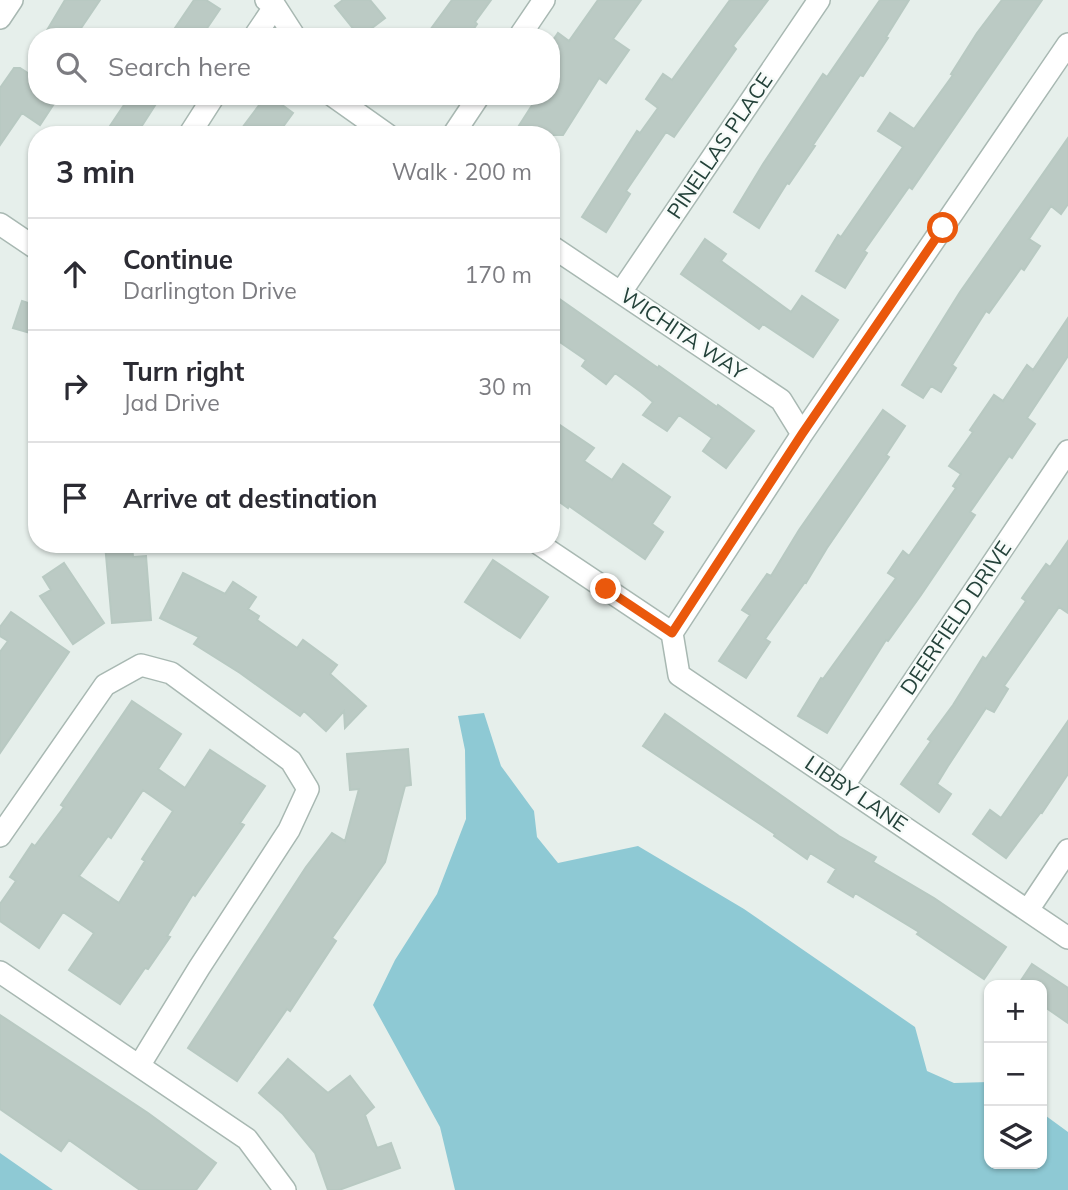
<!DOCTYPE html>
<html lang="en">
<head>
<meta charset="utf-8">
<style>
	:root { --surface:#fff; --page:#f2f2f3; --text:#2b2b33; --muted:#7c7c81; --line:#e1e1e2 }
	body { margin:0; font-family:Mulish,sans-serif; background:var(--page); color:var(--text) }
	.controls { position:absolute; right:21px; bottom:21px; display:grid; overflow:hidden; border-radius:14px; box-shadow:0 2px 5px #0004 }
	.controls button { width:63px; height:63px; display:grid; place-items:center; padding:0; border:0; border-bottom:2px solid var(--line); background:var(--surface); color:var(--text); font:35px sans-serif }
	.stop { position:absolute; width:21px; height:21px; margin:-16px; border:5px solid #ea580c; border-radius:50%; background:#fff }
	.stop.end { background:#ea580c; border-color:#fff; box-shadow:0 2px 7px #0008 }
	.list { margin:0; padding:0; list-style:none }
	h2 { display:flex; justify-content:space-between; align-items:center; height:91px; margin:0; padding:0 28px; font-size:30px }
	h2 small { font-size:23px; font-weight:400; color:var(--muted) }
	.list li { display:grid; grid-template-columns:46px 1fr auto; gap:21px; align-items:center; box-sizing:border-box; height:112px; padding:0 28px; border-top:2px solid var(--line) }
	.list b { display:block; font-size:26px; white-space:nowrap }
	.list p { margin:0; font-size:23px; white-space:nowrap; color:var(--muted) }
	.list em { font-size:23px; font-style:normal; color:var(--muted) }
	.icon { flex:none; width:38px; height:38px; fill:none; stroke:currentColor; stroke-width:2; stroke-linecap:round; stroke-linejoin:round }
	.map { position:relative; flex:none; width:1068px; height:1190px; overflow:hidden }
	.search { position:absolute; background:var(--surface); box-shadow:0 2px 5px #0004; left:28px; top:28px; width:532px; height:77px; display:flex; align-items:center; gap:18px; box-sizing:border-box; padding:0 24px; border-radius:28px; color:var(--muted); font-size:26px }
	.panel { position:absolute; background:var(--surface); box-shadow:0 2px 5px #0004; left:28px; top:126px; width:532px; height:427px; border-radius:28px }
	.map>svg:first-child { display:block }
	.water { fill:#8ec9d4 }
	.building { fill:#bbcac4; stroke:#b8c9c2; stroke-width:2; fill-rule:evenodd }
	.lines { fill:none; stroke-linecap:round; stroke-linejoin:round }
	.minor-casing { stroke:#a8b8b2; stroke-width:24 }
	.minor { stroke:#fff; stroke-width:21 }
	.route { stroke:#ea580c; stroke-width:9 }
	.labels { text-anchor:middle; stroke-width:5; stroke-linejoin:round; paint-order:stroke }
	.street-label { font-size:21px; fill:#24423a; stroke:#f7fbf9 }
</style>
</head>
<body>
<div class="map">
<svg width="1068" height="1190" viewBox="0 0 1068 1190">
	<rect width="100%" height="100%" fill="#e6efeb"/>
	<path class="water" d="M 484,713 L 501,766 L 534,811 L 537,837 L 558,863 L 638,846 L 744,909 L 915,1027 L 927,1071 L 954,1083 L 989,1082 L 989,1164 L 1042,1164 L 1042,1113 L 1068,1132 L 1068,1190 L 455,1190 L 440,1127 L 373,1005 L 395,960 L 437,894 L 466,819 L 465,750 L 458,716 Z
		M 0,1153 L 53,1190 L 0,1190 Z"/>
	<path class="building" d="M 65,0 L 100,0 L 75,37 L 43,37 Z
		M 194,0 L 206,0 L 220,9 L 201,37 L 188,37 L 175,28 Z
		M 343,0 L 370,0 L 385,18 L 360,37 L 335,6 Z
		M 452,0 L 491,0 L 475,22 L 477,24 L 468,37 L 425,37 Z
		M 598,0 L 641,0 L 613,39 L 629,50 L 606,83 L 599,78 L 563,135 L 513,135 L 538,96 L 551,96 L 551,43 L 558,33 L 569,41 Z
		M 730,0 L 768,0 L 733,46 L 736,49 L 674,137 L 666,132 L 626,191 L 630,194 L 606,232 L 582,217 L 637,131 L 640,133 L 658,108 L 646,99 L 663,74 L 672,80 Z
		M 880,0 L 909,0 L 886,37 L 888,38 L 863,76 L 860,75 L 813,145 L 815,146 L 789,184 L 787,183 L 759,228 L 734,212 L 763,164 L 823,74 L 827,77 Z
		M 1002,0 L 1042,0 L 912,189 L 909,187 L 864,251 L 867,253 L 845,288 L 816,271 L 838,235 L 841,237 L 903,147 L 878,131 L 890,113 L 914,129 L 953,75 L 951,74 L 977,33 Z
		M 14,68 L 20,68 L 37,79 L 37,96 L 59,96 L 40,125 L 22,113 L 0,145 L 0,88 Z
		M 130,96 L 161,96 L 136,135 L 104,135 Z
		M 266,96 L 270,96 L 293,113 L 277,135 L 251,135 L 242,128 Z
		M 1068,138 L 1068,204 L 1061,214 L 1051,206 L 1029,239 L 1040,246 L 1024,270 L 1021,268 L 989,313 L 986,311 L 952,365 L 956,368 L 941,392 L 931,386 L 923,398 L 902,385 L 960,292 Z
		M 705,239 L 726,254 L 721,261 L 791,312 L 802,296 L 838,320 L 813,357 L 763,324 L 759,329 L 681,274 Z
		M 551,293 L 658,368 L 659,366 L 717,407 L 718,405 L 754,431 L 726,468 L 703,451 L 712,438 L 679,415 L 667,431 L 643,415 L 653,402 L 641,392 L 615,373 L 606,384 L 582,366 L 586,360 L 551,336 Z
		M 22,301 L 37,306 L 37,335 L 13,328 Z
		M 1068,318 L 1068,356 L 1027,418 L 1035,424 L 1012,458 L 1009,456 L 970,512 L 975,515 L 921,595 L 888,641 L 886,640 L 827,733 L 798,716 L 821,678 L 823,679 L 896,578 L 888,573 L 903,551 L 909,556 L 956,488 L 953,486 L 961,474 L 949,466 L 973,432 L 970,430 L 994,395 L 1003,401 L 1027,365 L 1033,370 Z
		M 883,410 L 905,426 L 886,455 L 889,457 L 827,548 L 806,583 L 805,582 L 765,639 L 770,642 L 746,678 L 719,661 L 750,615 L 742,610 L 767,574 L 771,576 L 799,530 Z
		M 551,419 L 594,448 L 584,461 L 612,480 L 623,464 L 670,497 L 652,524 L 663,532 L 645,559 L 569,506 L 568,508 L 551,496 Z
		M 1068,541 L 1068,613 L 1059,607 L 1004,686 L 1008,689 L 994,712 L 986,708 L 948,766 L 937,784 L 951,794 L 939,812 L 901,784 L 931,741 L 928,739 L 953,705 L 983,657 L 986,659 L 1026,601 L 1022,598 L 1046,564 L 1050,567 Z
		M 105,544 L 132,544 L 133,557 L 146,556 L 151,620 L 112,623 Z
		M 493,560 L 548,597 L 520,638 L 465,602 Z
		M 64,563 L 104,623 L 73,644 L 40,596 L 51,590 L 43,577 Z
		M 183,573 L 225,594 L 233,582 L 256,597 L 248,609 L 259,616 L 257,620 L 297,648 L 303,640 L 337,665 L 330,674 L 366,706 L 345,728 L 344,711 L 326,731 L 304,711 L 300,716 L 240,673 L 194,644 L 199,637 L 160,618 Z
		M 11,612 L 69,652 L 0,753 L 0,652 L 8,641 L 0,636 L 0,627 Z
		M 132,701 L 181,734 L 158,769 L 185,788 L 210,750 L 265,786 L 240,823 L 244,825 L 195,896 L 193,894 L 167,936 L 170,937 L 148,969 L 145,968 L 120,1004 L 69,970 L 94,933 L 63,912 L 39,948 L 0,921 L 0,904 L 16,881 L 10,877 L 32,844 L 35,846 L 64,807 L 61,805 ZM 143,790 L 173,811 L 142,859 L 145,861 L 119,903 L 79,876 L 108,836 L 111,838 Z
		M 665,714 L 839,836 L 876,857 L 873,862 L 934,898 L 1006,947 L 984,979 L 917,934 L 919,932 L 855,893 L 853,897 L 828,882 L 836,869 L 810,853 L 807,859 L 774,836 L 775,834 L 643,746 Z
		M 1068,721 L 1068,774 L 1042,813 L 1041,812 L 1006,858 L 973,834 L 990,810 L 1001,818 Z
		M 408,749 L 411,785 L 405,786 L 385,862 L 332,938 L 336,941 L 290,1011 L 287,1009 L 237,1081 L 188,1048 L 306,867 L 332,833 L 345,841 L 359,789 L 350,790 L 347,754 Z
		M 1032,964 L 1068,988 L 1068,1023 L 1042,1005 L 1042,985 L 1018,985 Z
		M 0,1015 L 148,1113 L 216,1163 L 196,1190 L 140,1190 L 69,1140 L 61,1151 L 0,1109 Z
		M 288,1059 L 328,1093 L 350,1076 L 374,1107 L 365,1115 L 377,1148 L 391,1143 L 400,1168 L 339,1190 L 328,1190 L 315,1153 L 283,1114 L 259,1093 Z"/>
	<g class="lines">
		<g class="minor-casing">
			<path id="minor" d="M 266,0 L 275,6 L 295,37
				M 0,18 L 12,0
				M 254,37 L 275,6
				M 519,37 L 544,0
				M 333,96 L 388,135
				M 189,135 L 214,96
				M 453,135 L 479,96
				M 0,224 L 37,249
				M 551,246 L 781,400 L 802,434
				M 621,292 L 819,0
				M 539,544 L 672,633
				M 672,633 L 802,434 L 1068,44
				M 672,633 L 679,675 L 1068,938
				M 844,785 L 1068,451
				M 0,836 L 105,685 L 141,665 L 171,673 L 291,761 L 308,789 L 289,830 L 199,968 L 139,1066
				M 1028,910 L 1068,850
				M 0,972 L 247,1139 L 285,1190"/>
		</g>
		<use href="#minor" class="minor"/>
	</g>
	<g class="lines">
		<path class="route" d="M 606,589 L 672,633 L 802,434 L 943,228"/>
	</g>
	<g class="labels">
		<g class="street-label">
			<text transform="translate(720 146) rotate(-56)" y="7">PINELLAS PLACE</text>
			<text transform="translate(683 334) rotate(34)" y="7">WICHITA WAY</text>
			<text transform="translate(956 618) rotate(-56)" y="7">DEERFIELD DRIVE</text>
			<text transform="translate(856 794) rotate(34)" y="7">LIBBY LANE</text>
		</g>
	</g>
</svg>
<div class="controls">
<button>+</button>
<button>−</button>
<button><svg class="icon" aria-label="layers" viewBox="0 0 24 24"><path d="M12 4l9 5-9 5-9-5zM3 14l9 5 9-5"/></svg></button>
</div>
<div class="stop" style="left:943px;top:228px"></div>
<div class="stop end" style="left:606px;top:589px"></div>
<div class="search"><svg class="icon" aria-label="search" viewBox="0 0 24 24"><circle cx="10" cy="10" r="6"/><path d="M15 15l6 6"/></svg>Search here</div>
<section class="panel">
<h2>3 min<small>Walk · 200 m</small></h2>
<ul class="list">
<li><svg class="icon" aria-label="ahead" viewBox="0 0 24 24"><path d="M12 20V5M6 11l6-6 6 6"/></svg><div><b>Continue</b><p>Darlington Drive</p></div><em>170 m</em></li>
<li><svg class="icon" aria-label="right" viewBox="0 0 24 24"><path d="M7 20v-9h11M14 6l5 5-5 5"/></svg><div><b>Turn right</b><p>Jad Drive</p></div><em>30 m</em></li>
<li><svg class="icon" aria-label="arrive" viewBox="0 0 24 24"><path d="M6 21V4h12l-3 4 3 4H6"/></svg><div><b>Arrive at destination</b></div></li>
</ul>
</section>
</div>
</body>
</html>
